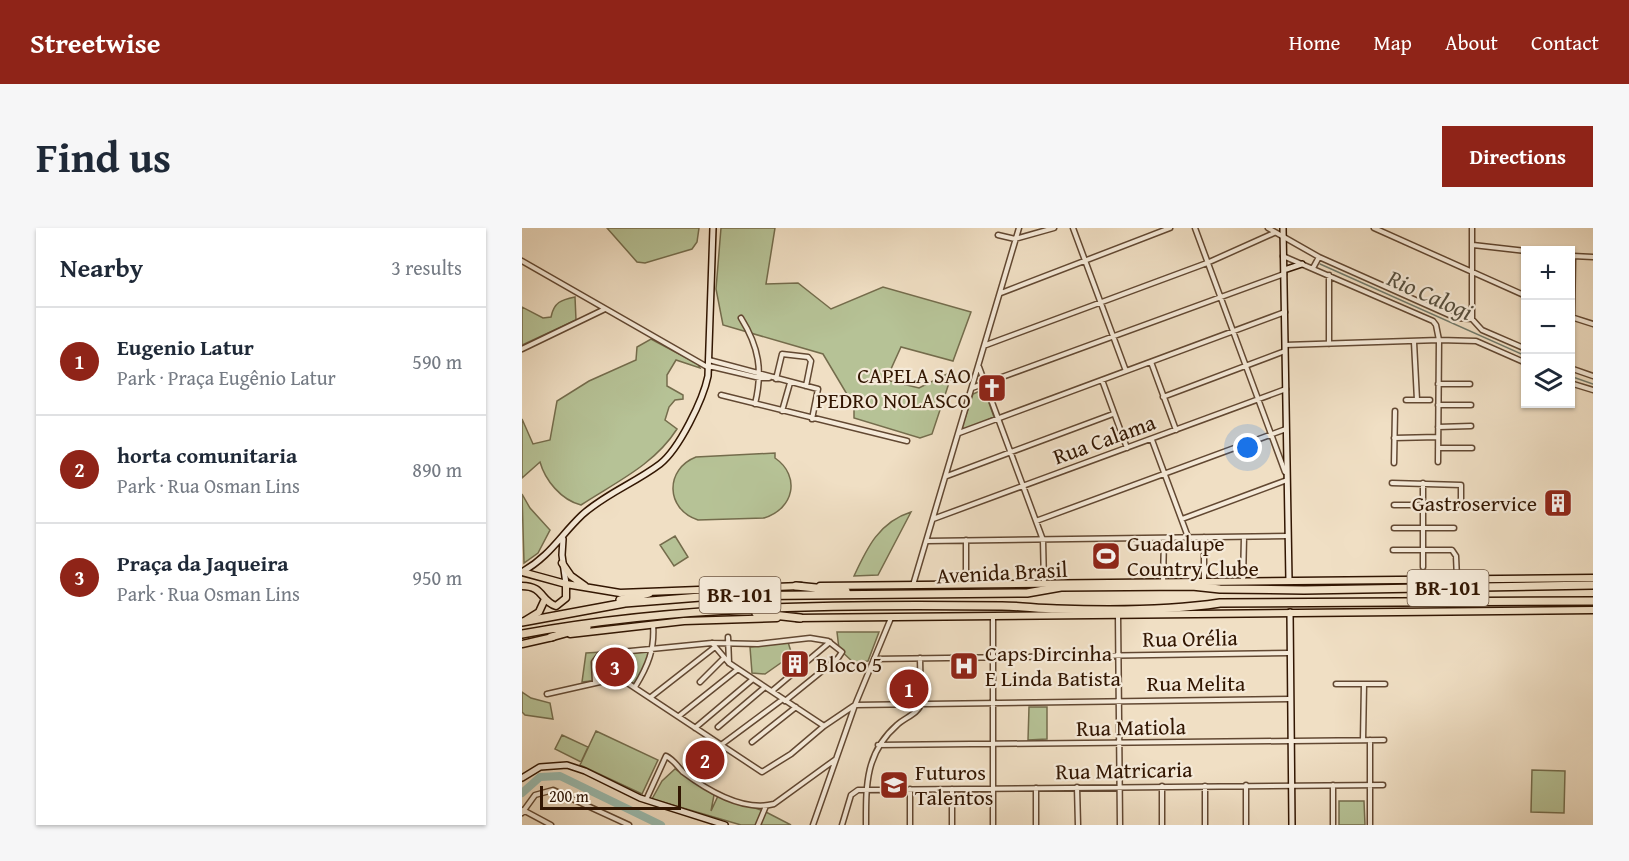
<!DOCTYPE html>
<html lang="en">
<head>
<meta charset="utf-8">
<style>
	:root { --surface:#fff; --page:#f6f6f7; --text:#1f2937; --muted:#747a83; --line:#e0e1e3; --accent:#8f2418 }
	body { margin:0; font-family:"Gentium Book Plus",serif; background:var(--page); color:var(--text) }
	.controls { position:absolute; right:18px; top:18px; display:grid; overflow:hidden; border-radius:0px; box-shadow:0 2px 4px #0004 }
	.controls button { width:54px; height:54px; display:grid; place-items:center; padding:0; border:0; border-bottom:2px solid var(--line); background:var(--surface); color:var(--text); font:30px sans-serif }
	.scale { position:absolute; left:18px; bottom:15px; width:141px; box-sizing:border-box; padding-left:6px; border:3px solid #321602; border-top:0; font-size:16px; line-height:21px; white-space:nowrap; color:#321602; -webkit-text-stroke:4px #f5ead9; paint-order:stroke }
	.you { position:absolute; left:726px; top:220px; width:21px; height:21px; margin:-15px; border:4px solid #fff; border-radius:50%; background:#1a73e8; box-shadow:0 0 0 9px #1a73e833 }
	.badge { display:grid; place-items:center; width:39px; height:39px; border-radius:50%; background:var(--accent); color:#fff; font-size:20px; font-weight:700 }
	.pin { position:absolute; translate:-50% -50%; border:3px solid #fff; box-shadow:0 2px 6px #0006 }
	.list { margin:0; padding:0; list-style:none }
	h2 { display:flex; justify-content:space-between; align-items:center; height:78px; margin:0; padding:0 24px; font-size:26px }
	h2 small { font-size:20px; font-weight:400; color:var(--muted) }
	.list li { display:grid; grid-template-columns:39px 1fr auto; gap:18px; align-items:center; box-sizing:border-box; height:108px; padding:0 24px; border-top:2px solid var(--line) }
	.list b { display:block; font-size:22px; white-space:nowrap }
	.list p { margin:0; font-size:20px; white-space:nowrap; color:var(--muted) }
	.list em { font-size:20px; font-style:normal; color:var(--muted) }
	.icon { flex:none; width:33px; height:33px; fill:none; stroke:currentColor; stroke-width:2; stroke-linecap:round; stroke-linejoin:round }
	.map { position:relative; flex:none; width:1071px; height:597px; overflow:hidden; border-radius:0px }
	header { display:flex; align-items:center; gap:36px; box-sizing:border-box; height:84px; padding:0 30px; background:var(--accent); color:#fff }
	header strong { font-size:28px }
	nav { display:flex; gap:33px; margin-inline-start:auto; font-size:21px }
	.intro { display:flex; align-items:center; justify-content:space-between; box-sizing:border-box; height:144px; padding:0 36px }
	h1 { margin:0; font-size:42px }
	.button { padding:15px 27px; border-radius:0px; background:var(--accent); color:#fff; font-size:21px; font-weight:700 }
	main { display:flex; gap:36px; padding:0 36px }
	aside { flex:1; background:var(--surface); border-radius:0px; box-shadow:0 2px 4px #0004 }
	.map>svg:first-child { display:block }
	.green { fill:#b6c296; stroke:#746c4c; stroke-width:1.5 }
	.lines { fill:none; stroke-linecap:round; stroke-linejoin:round }
	.stream { stroke:#717a6b; stroke-width:1.5 }
	.river { stroke:#9bbdb1; stroke-width:8 }
	.street-casing { stroke:#624832; stroke-width:7 }
	.secondary-casing { stroke:#321602; stroke-width:8 }
	.primary-casing { stroke:#321602; stroke-width:9 }
	.highway-casing { stroke:#321602; stroke-width:10 }
	.street { stroke:#f5ead9; stroke-width:4 }
	.secondary { stroke:#f5ead9; stroke-width:5 }
	.primary { stroke:#f0dfc4; stroke-width:6 }
	.highway { stroke:#f0dfc4; stroke-width:7 }
	.labels { text-anchor:middle; stroke-width:4.5; stroke-linejoin:round; paint-order:stroke }
	.shield { fill:#f5ead9; stroke:#6c5642; stroke-width:1.5 }
	.shield-label { font-size:21px; font-weight:bold; fill:#321602 }
	.poi-label { font-size:22px; fill:#321602; stroke:#f5ead9; text-anchor:start }
	.street-label { font-size:22px; fill:#321602; stroke:#f5ead9 }
	.water-label { font-size:24px; font-style:italic; fill:#57503f; stroke:#f5ead9 }
</style>
</head>
<body>
<header>
<strong>Streetwise</strong>
<nav><a>Home</a><a>Map</a><a>About</a><a>Contact</a></nav>
</header>
<div class="intro"><h1>Find us</h1><a class="button">Directions</a></div>
<main>
<aside>
<h2>Nearby<small>3 results</small></h2>
<ul class="list">
<li><span class="badge">1</span><div><b>Eugenio Latur</b><p>Park · Praça Eugênio Latur</p></div><em>590 m</em></li>
<li><span class="badge">2</span><div><b>horta comunitaria</b><p>Park · Rua Osman Lins</p></div><em>890 m</em></li>
<li><span class="badge">3</span><div><b>Praça da Jaqueira</b><p>Park · Rua Osman Lins</p></div><em>950 m</em></li>
</ul>
</aside>
<div class="map">
<svg width="1071" height="597" viewBox="0 0 1071 597">
	<rect width="100%" height="100%" fill="#f0dfc4"/>
	<filter id="stains"><feTurbulence type="fractalNoise" baseFrequency=".00333" numOctaves="4"/><feColorMatrix values="0 0 0 0 .2 0 0 0 0 .09 0 0 0 0 .02 0 0 0 .5 -.17"/></filter>
	<radialGradient id="worn" r=".72"><stop offset=".6" stop-color="#630" stop-opacity="0"/><stop offset="1" stop-color="#630" stop-opacity=".3"/></radialGradient>
	<path class="green" d="M 85,0 L 177,0 L 175,14 L 170,21 L 123,35 L 115,34 Z
		M 199,0 L 253,0 L 244,56 L 276,55 L 309,81 L 361,59 L 449,84 L 431,133 L 379,119 L 364,152 L 397,160 L 431,143 L 410,206 L 398,210 L 332,190 L 332,178 L 301,126 L 201,97 L 194,61 Z
		M 53,69 L 54,92 L 0,117 L 0,79 L 21,90 L 29,89 C 32,74 39,72 53,69 Z
		M 129,111 L 176,136 L 178,140 L 154,132 L 145,147 L 145,158 L 161,167 L 161,171 L 153,172 L 147,179 L 143,192 L 155,201 C 132,237 94,254 59,277 C 39,272 23,252 18,234 L 0,250 L 0,191 L 11,216 L 28,212 L 35,173 L 67,153 L 114,132 L 115,119 Z
		M 462,161 L 472,189 L 438,205 L 451,166 Z
		M 253,225 L 253,230 C 279,248 272,281 242,290 L 176,292 C 143,281 143,241 174,229 Z
		M 0,266 L 8,280 L 28,302 L 16,325 L 2,335 Z
		M 389,284 L 356,347 L 332,348 C 345,320 357,294 389,284 Z
		M 153,308 L 166,329 L 152,338 L 138,317 Z
		M 315,404 L 357,404 L 346,433 L 332,435 L 317,421 Z
		M 266,414 L 270,427 L 243,446 L 230,445 L 228,419 Z
		M 131,421 L 113,458 L 94,450 L 60,454 L 64,425 Z
		M 0,464 L 9,470 L 28,475 L 31,491 L 3,487 L 0,484 Z
		M 507,479 L 525,479 L 525,511 L 506,512 Z
		M 74,503 L 136,532 L 120,566 L 58,537 Z
		M 40,507 L 66,519 L 59,534 L 33,521 Z
		M 175,516 L 200,533 L 189,547 L 166,531 Z
		M 153,541 L 192,567 L 189,583 L 196,568 L 242,583 L 269,597 L 219,597 L 130,571 L 140,553 Z
		M 1010,542 L 1043,543 L 1042,585 L 1009,584 Z
		M 817,573 L 842,573 L 843,597 L 817,597 Z"/>
	<g class="lines">
		<path class="stream" d="M 798,36 L 1004,128
			M 1048,148 L 1071,156"/>
		<path class="river" d="M 0,565 L 18,549 L 38,548 L 139,597"/>
		<g class="street-casing">
			<path id="street" d="M 551,0 L 604,143
				M 673,0 L 763,244
				M 746,0 L 797,29 L 934,90 L 950,91 L 960,102 L 1004,121
				M 852,0 L 1004,68
				M 476,7 L 493,11 L 532,0
				M 951,17 L 1004,23
				M 761,28 L 911,93 L 914,97 L 917,112 L 954,113 L 1004,135
				M 1051,28 L 1071,29
				M 0,33 L 187,140
				M 791,40 L 797,29
				M 479,65 L 648,0
				M 1049,89 L 1071,96
				M 1050,89 L 1051,28
				M 219,90 C 237,119 241,143 233,176
				M 950,91 L 950,0
				M 892,114 L 895,172
				M 807,116 L 807,47
				M 464,117 L 685,35 L 752,5
				M 763,117 L 917,112 L 916,234
				M 0,121 L 83,81
				M 187,132 L 296,161 L 290,191
				M 629,134 L 654,202
				M 187,138 L 238,150 L 247,150
				M 457,139 L 521,312 L 522,356
				M 1048,140 L 1071,148
				M 254,151 L 260,126 L 286,129 L 289,133 L 284,158
				M 580,152 L 605,220
				M 1048,155 L 1071,162
				M 916,156 L 948,156
				M 450,160 L 762,46
				M 199,167 L 385,213
				M 641,169 L 763,123
				M 884,172 L 908,172
				M 916,177 L 949,177
				M 260,183 L 268,155
				M 916,199 L 949,198
				M 437,205 L 763,84
				M 872,210 L 916,209
				M 630,212 L 666,309
				M 916,220 L 950,220
				M 872,235 L 873,183
				M 425,248 L 591,186
				M 870,255 L 939,257 L 939,274 L 935,277 L 872,277
				M 901,255 L 901,339
				M 411,291 L 764,161
				M 660,291 L 765,252
				M 514,293 L 764,201
				M 872,300 L 932,300
				M 405,313 L 766,308
				M 871,322 L 930,322 L 934,328 L 935,351
				M 721,353 L 722,309
				M 641,354 L 642,310
				M 682,354 L 682,309
				M 391,357 L 497,0
				M 444,357 L 444,312
				M 596,387 L 598,597
				M 471,388 L 471,597
				M 206,409 L 207,435
				M 190,415 L 207,435 L 302,498 L 333,477 L 768,471
				M 398,430 L 399,476
				M 353,431 L 767,425
				M 73,454 L 72,434 L 78,426 L 190,415 L 236,416 L 288,410 L 306,413 L 320,424 L 316,430 L 263,473
				M 178,454 L 202,430
				M 814,456 L 863,456
				M 113,459 C 126,438 133,421 131,396
				M 250,463 L 308,414
				M 25,466 L 87,452 L 104,454 L 240,544 L 269,526 L 302,498
				M 129,469 L 193,419
				M 157,488 L 216,441
				M 196,499 L 243,459
				M 173,500 L 231,451
				M 841,512 L 842,456
				M 230,514 L 274,479
				M 199,517 L 261,471
				M 356,517 L 862,512
				M 724,557 L 724,597
				M 811,557 L 811,597
				M 640,558 L 640,597
				M 683,558 L 683,597
				M 555,559 L 556,597
				M 514,560 L 514,597
				M 388,561 L 388,597
				M 124,572 L 144,528 C 152,532 155,538 161,544 C 185,562 221,584 252,576 L 314,531
				M 1,582 L 29,597
				M 0,585 L 13,567 L 31,562 L 107,597
				M 236,597 L 244,578
				M 291,597 L 333,477 L 369,390
				M 320,597 L 329,567 L 336,562 L 861,557
				M 344,597 C 344,558 343,525 375,497 C 382,490 396,486 399,476
				M 430,597 L 430,561
				M 848,597 L 848,512"/>
		</g>
		<g class="secondary-casing">
			<path id="secondary" d="M 761,0 L 767,353
				M 762,42 L 780,36
				M 41,311 L 40,327 L 44,356
				M 0,344 C 28,328 38,308 60,287 C 83,266 113,255 138,236 C 157,221 181,172 186,148 L 191,0
				M 768,384 L 770,597
				M 0,550 L 18,539 L 45,537 L 63,543 L 118,570 L 203,597"/>
		</g>
		<g class="primary-casing">
			<path id="primary" d="M 40,335 L 49,348 L 63,358
				M 0,344 L 44,356 L 98,365 L 279,358
				M 0,358 C 22,358 18,373 34,378 L 44,370 L 44,356
				M 298,358 L 1071,350
				M 275,390 L 1071,382
				M 4,392 L 17,384 L 23,371
				M 48,406 L 162,393 L 255,390
				M 0,416 L 31,409"/>
		</g>
		<g class="highway-casing">
			<path id="highway" d="M 274,358 L 324,363
				M 98,372 L 127,365
				M 234,385 L 278,390
				M 0,394 L 103,375 L 191,368 L 505,365 L 539,359 L 670,358 L 698,361 L 782,362 L 1071,357
				M 0,406 C 158,377 320,376 480,378 C 499,378 517,381 535,381 C 588,383 645,383 698,375 L 1071,373
				M 29,409 L 65,399"/>
		</g>
		<use href="#street" class="street"/>
		<use href="#secondary" class="secondary"/>
		<use href="#primary" class="primary"/>
		<use href="#highway" class="highway"/>
	</g>
	<defs>
		<g id="church-square" transform="scale(1.5)"><rect x="-9" y="-9" width="18" height="18" rx="4" fill="#8f2418" stroke="#f5ead9"/><path d="M-1.2-6h2.4v3.5h3.3v2.4h-3.3V6h-2.4V-.1h-3.3v-2.4h3.3Z" fill="#fff"/></g>
		<g id="building-square" transform="scale(1.5)"><rect x="-9" y="-9" width="18" height="18" rx="4" fill="#8f2418" stroke="#f5ead9"/><path d="M-4-6H4V6H1V3H-1V6H-4ZM-2.5-4.3h1.7v1.8h-1.7ZM.8-4.3h1.7v1.8H.8ZM-2.5-1h1.7V.8h-1.7ZM.8-1h1.7V.8H.8Z" fill="#fff"/></g>
		<g id="stadium-square" transform="scale(1.5)"><rect x="-9" y="-9" width="18" height="18" rx="4" fill="#8f2418" stroke="#f5ead9"/><path d="M0-5a6.5 5 0 1 0 0 10a6.5 5 0 1 0 0-10ZM-3.5-1.8h7v3.6h-7Z" fill="#fff"/></g>
		<g id="hospital-square" transform="scale(1.5)"><rect x="-9" y="-9" width="18" height="18" rx="4" fill="#8f2418" stroke="#f5ead9"/><path d="M-5-5h3v3.5h4V-5h3V5h-3V1.5h-4V5h-3Z" fill="#fff"/></g>
		<g id="school-square" transform="scale(1.5)"><rect x="-9" y="-9" width="18" height="18" rx="4" fill="#8f2418" stroke="#f5ead9"/><path d="M0-5L7-2L0 1L-7-2ZM-4 1L0 2.5L4 1V4Q0 6-4 4Z" fill="#fff"/></g>
	</defs>
	<g fill-rule="evenodd">
		<use href="#church-square" x="470" y="160"/>
		<use href="#building-square" x="1036" y="275"/>
		<use href="#stadium-square" x="584" y="328"/>
		<use href="#building-square" x="273" y="436"/>
		<use href="#hospital-square" x="442" y="438"/>
		<use href="#school-square" x="372" y="557"/>
	</g>
	<g class="labels">
		<g class="shield">
			<rect x="885.5" y="342" width="81" height="36" rx="4.5"/>
			<rect x="177.5" y="349" width="81" height="36" rx="4.5"/>
		</g>
		<g class="shield-label">
			<text x="926" y="367">BR-101</text>
			<text x="218" y="374">BR-101</text>
		</g>
		<g class="poi-label">
			<text x="449" y="155" text-anchor="end">CAPELA SAO<tspan x="449" dy="25">PEDRO NOLASCO</tspan></text>
			<text x="1015" y="283" text-anchor="end">Gastroservice</text>
			<text x="605" y="323">Guadalupe<tspan x="605" dy="25">Country Clube</tspan></text>
			<text x="463" y="433">Caps Dircinha<tspan x="463" dy="25">E Linda Batista</tspan></text>
			<text x="294" y="444">Bloco 5</text>
			<text x="393" y="552">Futuros<tspan x="393" dy="25">Talentos</tspan></text>
		</g>
		<g class="street-label">
			<text transform="translate(582 211) rotate(-20)" y="8">Rua Calama</text>
			<text transform="translate(480 344) rotate(-3)" y="8">Avenida Brasil</text>
			<text transform="translate(668 410) rotate(-1)" y="8">Rua Orélia</text>
			<text x="674" y="463">Rua Melita</text>
			<text transform="translate(609 499) rotate(-1)" y="8">Rua Matiola</text>
			<text transform="translate(602 542) rotate(-1)" y="8">Rua Matricaria</text>
		</g>
		<g class="water-label">
			<text transform="translate(908 67) rotate(24)" y="8">Rio Calogi</text>
		</g>
	</g>
	<rect width="100%" height="100%" filter="url(#stains)"/>
	<rect width="100%" height="100%" fill="url(#worn)"/>
</svg>
<div class="controls">
<button>+</button>
<button>−</button>
<button><svg class="icon" aria-label="layers" viewBox="0 0 24 24"><path d="M12 4l9 5-9 5-9-5zM3 14l9 5 9-5"/></svg></button>
</div>
<div class="scale">200 m</div>
<div class="you"></div>
<div class="pin badge" style="left:387px;top:461px">1</div>
<div class="pin badge" style="left:183px;top:532px">2</div>
<div class="pin badge" style="left:93px;top:439px">3</div>
</div>
</main>
</body>
</html>
